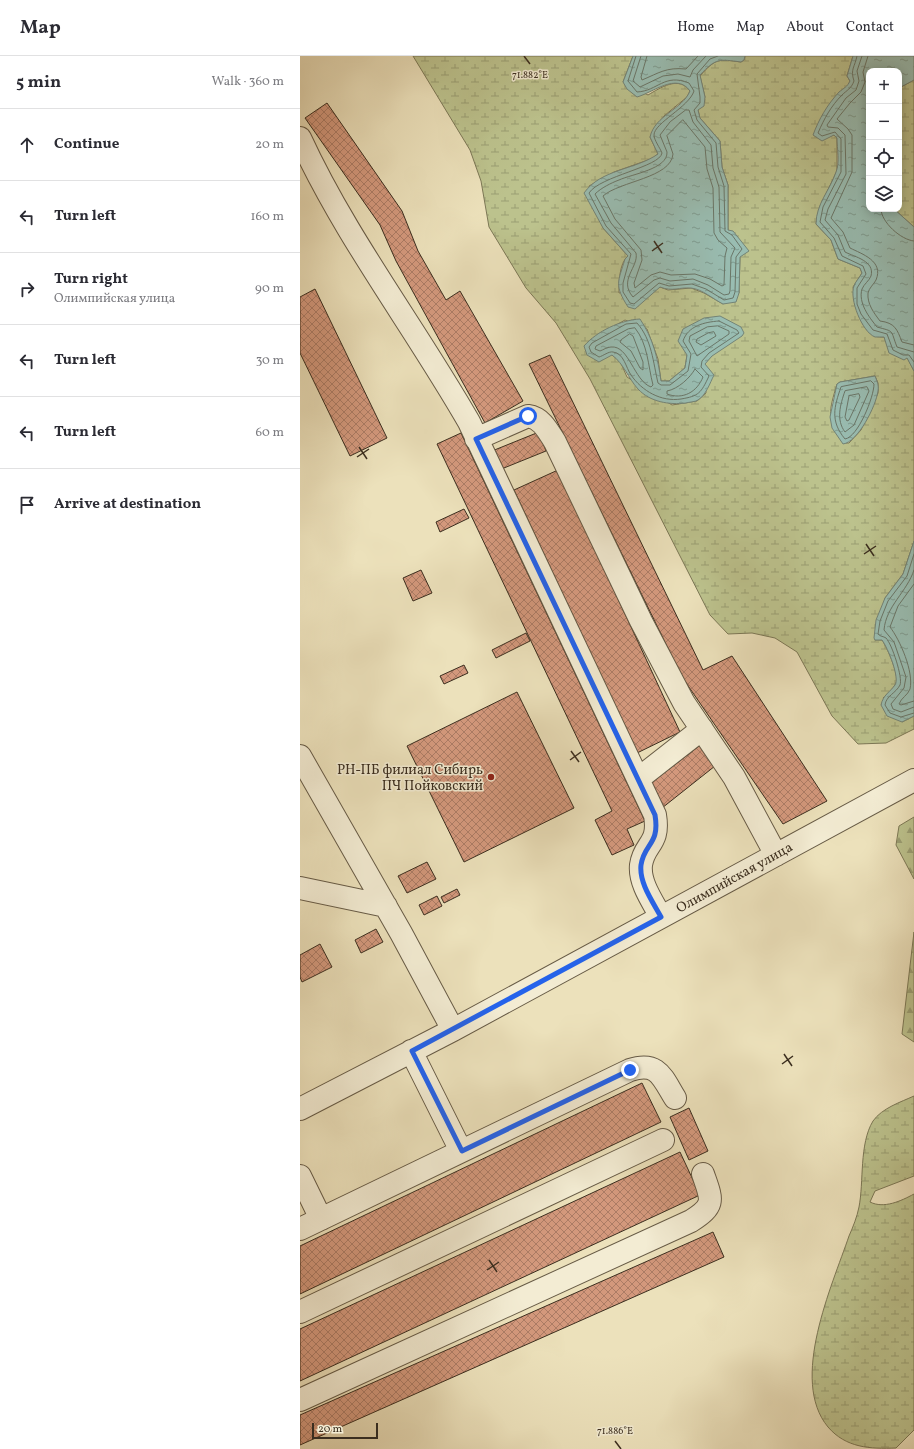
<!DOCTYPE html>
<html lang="en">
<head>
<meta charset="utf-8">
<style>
	:root { --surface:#fff; --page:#f7f7f7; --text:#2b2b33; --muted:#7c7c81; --line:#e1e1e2 }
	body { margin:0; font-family:Vollkorn,serif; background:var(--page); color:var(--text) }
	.controls { position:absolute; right:12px; top:12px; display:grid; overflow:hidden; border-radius:8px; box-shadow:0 2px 10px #0003 }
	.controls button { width:36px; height:36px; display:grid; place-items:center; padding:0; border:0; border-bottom:1px solid var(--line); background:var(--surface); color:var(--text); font:20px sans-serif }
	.scale { position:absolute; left:12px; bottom:10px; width:66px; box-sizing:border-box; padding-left:4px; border:2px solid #3b2e1f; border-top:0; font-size:11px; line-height:14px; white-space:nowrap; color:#3b2e1f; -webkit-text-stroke:3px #f3ecd3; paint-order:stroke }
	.stop { position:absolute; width:12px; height:12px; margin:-9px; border:3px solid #2563eb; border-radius:50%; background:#fff }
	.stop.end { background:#2563eb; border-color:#fff; box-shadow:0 1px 4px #0008 }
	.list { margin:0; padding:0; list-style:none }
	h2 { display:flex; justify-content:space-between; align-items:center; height:52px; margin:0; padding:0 16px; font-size:17px }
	h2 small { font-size:13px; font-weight:400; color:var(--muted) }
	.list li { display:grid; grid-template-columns:26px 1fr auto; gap:12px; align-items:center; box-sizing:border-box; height:72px; padding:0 16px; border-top:1px solid var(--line) }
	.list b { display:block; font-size:15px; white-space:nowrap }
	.list p { margin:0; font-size:13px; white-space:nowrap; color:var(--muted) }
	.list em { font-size:13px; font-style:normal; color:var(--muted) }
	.icon { flex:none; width:22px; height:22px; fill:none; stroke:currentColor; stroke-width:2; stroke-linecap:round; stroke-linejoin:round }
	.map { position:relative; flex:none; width:614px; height:1393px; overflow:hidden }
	header { display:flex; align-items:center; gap:24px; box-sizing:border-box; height:56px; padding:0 20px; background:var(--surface); border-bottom:1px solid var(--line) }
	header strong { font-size:19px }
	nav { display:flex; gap:22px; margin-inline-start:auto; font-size:14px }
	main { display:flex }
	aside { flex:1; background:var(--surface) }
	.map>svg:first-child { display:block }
	.forest { fill:url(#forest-firs); stroke:#7c7856 }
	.wetland { fill:url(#wetland-marsh); stroke:#7c7856; fill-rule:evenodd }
	.water { fill:url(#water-ripples); stroke:#738477 }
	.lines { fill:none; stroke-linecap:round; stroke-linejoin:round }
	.shore { stroke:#6a7668; stroke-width:1 }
	.building { fill:url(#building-cross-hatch); stroke:#3b2e1f }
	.minor-casing { stroke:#675b46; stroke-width:24 }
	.minor { stroke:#f3ecd3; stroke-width:22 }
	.route { stroke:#2563eb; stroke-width:5 }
	.ticks { fill:none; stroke:#3b2e1f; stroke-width:1.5 }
	.poi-dot { fill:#8f2418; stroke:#f3ecd3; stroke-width:1.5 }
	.labels { text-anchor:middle; stroke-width:3; stroke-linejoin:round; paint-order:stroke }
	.poi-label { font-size:14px; fill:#3b2e1f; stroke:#f3ecd3; text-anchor:end }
	.street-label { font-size:14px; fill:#3b2e1f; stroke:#f3ecd3 }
	.ticks-label { font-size:10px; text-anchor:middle; fill:#3b2e1f; stroke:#f3ecd3; stroke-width:3; stroke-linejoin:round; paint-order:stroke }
</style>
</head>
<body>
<header>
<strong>Map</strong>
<nav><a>Home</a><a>Map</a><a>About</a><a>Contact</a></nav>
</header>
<main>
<aside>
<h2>5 min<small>Walk · 360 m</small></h2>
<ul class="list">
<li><svg class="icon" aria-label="ahead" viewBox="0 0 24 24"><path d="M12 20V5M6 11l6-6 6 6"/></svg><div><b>Continue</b></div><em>20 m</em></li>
<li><svg class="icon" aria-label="left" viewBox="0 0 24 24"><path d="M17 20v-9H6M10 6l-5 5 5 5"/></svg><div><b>Turn left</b></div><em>160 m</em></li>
<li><svg class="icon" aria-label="right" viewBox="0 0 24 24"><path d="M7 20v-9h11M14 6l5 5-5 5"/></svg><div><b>Turn right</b><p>Олимпийская улица</p></div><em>90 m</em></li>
<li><svg class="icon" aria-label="left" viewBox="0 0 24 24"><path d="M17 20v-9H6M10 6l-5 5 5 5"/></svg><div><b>Turn left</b></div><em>30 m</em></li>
<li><svg class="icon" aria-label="left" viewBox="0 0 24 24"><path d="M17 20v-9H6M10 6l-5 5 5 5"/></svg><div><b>Turn left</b></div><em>60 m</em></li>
<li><svg class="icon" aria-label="arrive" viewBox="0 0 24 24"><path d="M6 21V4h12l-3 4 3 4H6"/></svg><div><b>Arrive at destination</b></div></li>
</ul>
</aside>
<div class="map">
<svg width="614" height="1393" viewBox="0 0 614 1393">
	<defs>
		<pattern id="forest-firs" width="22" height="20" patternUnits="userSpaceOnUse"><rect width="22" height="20" fill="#bcc28d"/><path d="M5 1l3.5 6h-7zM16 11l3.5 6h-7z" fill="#9a9e73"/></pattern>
		<pattern id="wetland-marsh" width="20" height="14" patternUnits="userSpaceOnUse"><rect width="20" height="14" fill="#bcc28d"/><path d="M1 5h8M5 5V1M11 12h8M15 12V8" fill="none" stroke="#9a9e73"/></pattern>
		<pattern id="water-ripples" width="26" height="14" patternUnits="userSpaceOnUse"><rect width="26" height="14" fill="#99bdb2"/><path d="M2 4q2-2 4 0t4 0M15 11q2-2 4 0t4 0" fill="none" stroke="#7e9a90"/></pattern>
		<pattern id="building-cross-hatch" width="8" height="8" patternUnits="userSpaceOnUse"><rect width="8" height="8" fill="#d3987c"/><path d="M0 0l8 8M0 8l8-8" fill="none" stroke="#ac7c65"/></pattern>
	</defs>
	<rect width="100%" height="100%" fill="#ece1bb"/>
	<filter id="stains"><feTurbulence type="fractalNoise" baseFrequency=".005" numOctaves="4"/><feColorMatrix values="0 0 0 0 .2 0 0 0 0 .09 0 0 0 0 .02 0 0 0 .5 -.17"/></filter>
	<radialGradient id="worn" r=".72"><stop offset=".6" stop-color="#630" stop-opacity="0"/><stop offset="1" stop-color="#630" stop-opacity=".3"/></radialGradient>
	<path class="forest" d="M 614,761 L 614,823 L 596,789 L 599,770 Z
		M 614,876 L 614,986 L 602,978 Z"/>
	<path class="wetland" d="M 113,0 L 333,0 L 323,26 L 348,39 C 360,32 379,19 390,35 L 387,41 L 364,60 L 350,81 L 358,98 L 351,103 L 314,116 L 289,130 L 303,172 L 328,200 C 319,207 319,227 319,237 L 360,231 L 368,234 L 391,232 L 404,237 L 423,248 L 439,237 L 440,201 L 428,174 L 428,129 L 422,111 L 420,85 L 400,62 L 398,54 L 405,41 L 400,20 C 416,2 418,3 441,6 L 444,4 L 445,0 L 553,0 L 547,20 L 550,25 L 548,30 L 540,36 L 530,80 L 534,79 L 537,82 L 537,115 L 520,150 L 516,168 L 531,184 L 538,203 L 560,212 L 562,217 L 553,231 C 555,245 559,274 575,280 C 577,281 582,281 584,281 L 607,301 L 614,315 L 614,485 L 603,518 L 585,542 L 575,584 L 582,584 C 587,591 600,621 596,627 C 594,632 587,638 583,642 L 602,666 L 614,660 L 614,673 L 586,687 L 558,688 L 532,660 L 497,596 L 475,582 L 452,577 L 428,578 L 410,559 L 290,323 L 256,267 L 226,232 L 189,171 L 181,125 L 170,94 ZM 325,264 L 347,273 L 358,303 L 361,325 L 369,325 L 385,312 L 387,299 L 412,300 L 404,308 L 406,337 L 397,345 L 372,349 L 327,321 L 320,305 L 312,299 L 284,290 L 290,284 ZM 575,320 L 578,327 L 578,337 L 561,374 L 549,387 L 543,387 C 526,363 529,355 537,328 L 540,326 Z
		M 614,24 L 614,171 L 594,153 L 599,153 L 599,32 Z
		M 614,1040 L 614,1120 L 575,1135 L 570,1146 C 584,1153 601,1145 614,1138 L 614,1374 L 596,1392 C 570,1393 546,1392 528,1371 C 489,1324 532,1230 549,1180 C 553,1171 557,1161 559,1151 C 564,1126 559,1088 573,1065 C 582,1052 601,1046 614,1040 Z"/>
	<path class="water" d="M 333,0 L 445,0 L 444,4 L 441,6 C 419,3 416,2 400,19 L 405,41 L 404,50 L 398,54 L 400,62 L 420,85 L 422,111 L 428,129 L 428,174 L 433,175 L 449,195 L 440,201 L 439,237 L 436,246 L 423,248 C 413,243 402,233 391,232 C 379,231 373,236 360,231 L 335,253 L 328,251 C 314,229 318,226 325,203 L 328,200 L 303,172 L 284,137 C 301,113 335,114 358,98 L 350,81 C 355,59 382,54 390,35 C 377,16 352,37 337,41 L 327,33 L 323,26 Z
		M 553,0 L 614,0 L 614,24 L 599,32 L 599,15 L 569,15 L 569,153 L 594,153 L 614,171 L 614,315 L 607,302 L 604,304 L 589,297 L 584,281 C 582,281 577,281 575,281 C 562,276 549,243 554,230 C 555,226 560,221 562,217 L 560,212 L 538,203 L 531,184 L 516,168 C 516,148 530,134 536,116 C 540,107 537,92 537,82 L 534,79 L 522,85 L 513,79 C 519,63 527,49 539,36 C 544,32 547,31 550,25 L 547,20 Z
		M 420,260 L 441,271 L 444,277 L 442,280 L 412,300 L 405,308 L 414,319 C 410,327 406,339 398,344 C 395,346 389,346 386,347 C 369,349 350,346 338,333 C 328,322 324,308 312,299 L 299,306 L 287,299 L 284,290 C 297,275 321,264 340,263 C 353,282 358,303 361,325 L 369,325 L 385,312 L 387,299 L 378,285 L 383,273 L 404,262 Z
		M 575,320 C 577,325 579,329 578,335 C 576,350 558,386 543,388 L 532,372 L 530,361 L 537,328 L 540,326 Z
		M 614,485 L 614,660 L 602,666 L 587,660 L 581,649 C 583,639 590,636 595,629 C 600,622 588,592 582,584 L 575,584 L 574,582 L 576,564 L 585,542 L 603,518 Z"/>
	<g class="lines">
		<path class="shore" d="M 336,0 L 328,25 L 337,36 C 358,35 364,17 389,27 L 394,35 C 389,51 354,67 354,79 C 354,84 360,92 362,97 C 360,111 300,120 289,137 L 306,170 L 331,198 L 323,227 L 323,236 L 330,247 L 334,248 L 359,227 L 369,230 L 392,228 L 406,233 L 424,244 L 433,242 L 435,236 L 436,201 L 442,193 L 432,179 L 425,175 L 424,130 L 418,111 L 416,87 L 397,64 L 394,54 L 400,47 L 400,41 L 397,18 L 410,3 L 418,0
			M 341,0 L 333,25 L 340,31 L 363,20 L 378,18 L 390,21 L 393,14 L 406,0
			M 347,0 L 341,21 L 342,24 C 359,17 366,11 386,13 L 398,0
			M 557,0 C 555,11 550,13 554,25 C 551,33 547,34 542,39 C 531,50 524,63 518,77 L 522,80 L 535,76 L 541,83 L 541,116 L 523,151 L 520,166 L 534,182 L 542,200 L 563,210 L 566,218 L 557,232 L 557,248 L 561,258 L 573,274 L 587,278 L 593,294 L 603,299 L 609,299 L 614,306
			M 562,0 L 557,15 L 559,25 L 556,34 L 546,42 L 527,69 L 528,71 L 538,72 L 545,79 L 546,118 L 528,153 L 525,164 L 538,179 L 545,196 C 555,201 575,205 571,220 C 569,225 564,228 562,233 C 558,247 569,261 577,271 C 595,276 590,273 597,291 L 614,296
			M 568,0 L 563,16 L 565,26 L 561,36 L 550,47 L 537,63 L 548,73 L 552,79 L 552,116 L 531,162 L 543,176 L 550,192 C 562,198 584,205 576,224 C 574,228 569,232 568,237 C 567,248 574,257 580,265 C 595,267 597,273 602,286 L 614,289
			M 386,54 L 389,54 L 393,66 L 411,89 L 413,112 L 419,131 L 420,176 L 435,192 L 431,201 L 430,235 L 429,238 L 424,239 L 408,229 L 393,223 L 370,225 L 360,222 L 354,224 L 333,241 C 318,224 339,211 336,197 L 311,167 L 295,138 C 301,132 311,127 319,124 C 332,118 368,113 367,96 L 360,79 L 370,66 Z
			M 383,64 L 405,91 L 407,113 L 413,132 L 414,177 L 418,184 L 427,192 L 425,200 L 424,229 L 422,230 L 410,223 L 395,218 L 371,219 L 360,216 L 351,219 L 335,232 L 334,227 L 342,204 L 341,194 L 315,163 L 303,140 C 320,125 371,122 373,98 L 367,80 Z
			M 581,153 C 581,166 601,184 614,185
			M 419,265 L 437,274 L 439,277 L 409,297 L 402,305 L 401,311 L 409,320 C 401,337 399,340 381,343 C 361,346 342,335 331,319 C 326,312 324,297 313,296 C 309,295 303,300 299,301 L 291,296 L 289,291 L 292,287 L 326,268 L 337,267 C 352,284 353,306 358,327 L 361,329 L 370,329 L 388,315 L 391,298 L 383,285 C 388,270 404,266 419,265 Z
			M 418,270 L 429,275 L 429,278 L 397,300 L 389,285 L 390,280 L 407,271 Z
			M 335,272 C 348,288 348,310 353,329 L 351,331 C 334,325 329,289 311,291 C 307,291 303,294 300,295 L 295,293 L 296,290 L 328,273 Z
			M 414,276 L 416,280 L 401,289 L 396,286 L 397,283 L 408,277 Z
			M 330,278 L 333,280 L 343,306 L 343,314 L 340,312 L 331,295 L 320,286 L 321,284 Z
			M 395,313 L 403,321 C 397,336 383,344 367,338 L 367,335 C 378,333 390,322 395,313 Z
			M 571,325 L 574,328 C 574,341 558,381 545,383 C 530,365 534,351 541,331 Z
			M 567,331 L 569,335 L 554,369 L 545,376 C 536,364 540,349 545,335 Z
			M 559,338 L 560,341 L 549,364 L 547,365 L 545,361 L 549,340 Z
			M 614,498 L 607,520 L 588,545 L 580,565 L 578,578 C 581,581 583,580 586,582 C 592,588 603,622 600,629 C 596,637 586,640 585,649 L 590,657 L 601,661 L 614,657
			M 614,514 C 607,536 586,550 584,574 L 594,586 L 606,621 L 604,632 L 591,648 L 593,653 L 601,656 L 614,651
			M 614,528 L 598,550 L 590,571 C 600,584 614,616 610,633 C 608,639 601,642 599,648 L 601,649 L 614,645"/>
	</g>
	<path class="building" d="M 27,47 L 102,155 L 118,195 L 146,244 L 160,235 L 223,345 L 185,367 L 96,205 L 80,169 L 5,62 Z
		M 15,233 L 87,382 L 50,400 L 0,297 L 0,241 Z
		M 250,299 L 403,614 L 432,600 L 527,745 L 483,768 L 382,621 L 229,308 Z
		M 239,376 L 246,395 L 199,414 L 192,395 Z
		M 161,377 L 345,765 L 327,773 L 334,789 L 312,799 L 295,764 L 312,755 L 137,388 Z
		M 258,414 L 380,676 L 337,697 L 214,434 Z
		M 164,453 L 169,462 L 140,476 L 136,466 Z
		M 121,514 L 132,537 L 113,545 L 103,522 Z
		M 226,577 L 230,585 L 196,602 L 192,594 Z
		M 164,609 L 168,617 L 144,628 L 140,620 Z
		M 217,636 L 274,752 L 164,806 L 107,690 Z
		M 403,687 L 415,710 L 362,752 L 351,727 Z
		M 127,806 L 136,823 L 107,837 L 98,820 Z
		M 157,833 L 160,839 L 144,847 L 141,841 Z
		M 137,840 L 142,850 L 124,859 L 119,849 Z
		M 76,873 L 83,886 L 61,897 L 55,884 Z
		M 20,888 L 32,911 L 2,926 L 0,921 L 0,899 Z
		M 342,1027 L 361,1066 L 0,1238 L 0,1190 Z
		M 389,1052 L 408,1095 L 389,1104 L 370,1061 Z
		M 380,1096 L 400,1139 L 0,1325 L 0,1273 Z
		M 413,1176 L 424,1201 L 0,1389 L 0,1359 Z"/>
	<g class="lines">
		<g class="minor-casing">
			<path id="minor" d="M 0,82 C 46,182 114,270 169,366 L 355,759 C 360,789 344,787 341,809 C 339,827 353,846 361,861
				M 176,383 L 228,360 C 242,362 248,375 255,386 L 341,565 L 384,647 L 434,721 L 476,799
				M 0,700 L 101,877 L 153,974
				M 338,723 L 402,673
				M 0,832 L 86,850
				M 111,995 L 161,1095
				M 0,1053 L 153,974 L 614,724
				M 0,1120 L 21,1163
				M 0,1173 L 330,1014 C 358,1005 362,1021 375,1042
				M 0,1256 L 363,1084
				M 0,1344 L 391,1165 C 416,1149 412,1144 403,1118"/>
		</g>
		<use href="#minor" class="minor"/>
	</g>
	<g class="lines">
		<path class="route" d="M 228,360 L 176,383 L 355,759 C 360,789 344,787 341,809 C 339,827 353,846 361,861 L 112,995 L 162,1095 L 330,1014"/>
	</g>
	<path class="ticks" d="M 224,0 L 230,8M 354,185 L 362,197M 352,195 L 363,187M 59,391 L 67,403M 57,401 L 69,393M 566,488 L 574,500M 564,498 L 576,490M 271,695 L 279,706M 270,704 L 281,696M 484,998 L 492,1010M 482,1008 L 493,1000M 189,1204 L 197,1216M 187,1214 L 199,1206M 315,1385 L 321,1393"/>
	<circle class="poi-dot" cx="191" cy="721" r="4"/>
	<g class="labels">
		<g class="poi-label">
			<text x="183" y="718">РН-ПБ филиал Сибирь<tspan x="183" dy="16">ПЧ Пойковский</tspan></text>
		</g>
		<g class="street-label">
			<text transform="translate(434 821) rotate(-29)" y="5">Олимпийская улица</text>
		</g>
	</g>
	<g class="ticks-label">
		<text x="230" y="22">71.882°E</text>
		<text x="315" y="1378">71.886°E</text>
	</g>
	<rect width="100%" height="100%" filter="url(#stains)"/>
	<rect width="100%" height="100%" fill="url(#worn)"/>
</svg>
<div class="controls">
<button>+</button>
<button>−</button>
<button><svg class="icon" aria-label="locate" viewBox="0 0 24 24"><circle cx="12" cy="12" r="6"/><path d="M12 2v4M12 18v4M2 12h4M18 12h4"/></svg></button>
<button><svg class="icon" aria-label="layers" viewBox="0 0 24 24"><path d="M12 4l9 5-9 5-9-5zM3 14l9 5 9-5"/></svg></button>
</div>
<div class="scale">20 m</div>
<div class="stop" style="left:228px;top:360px"></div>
<div class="stop end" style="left:330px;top:1014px"></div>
</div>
</main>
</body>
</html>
